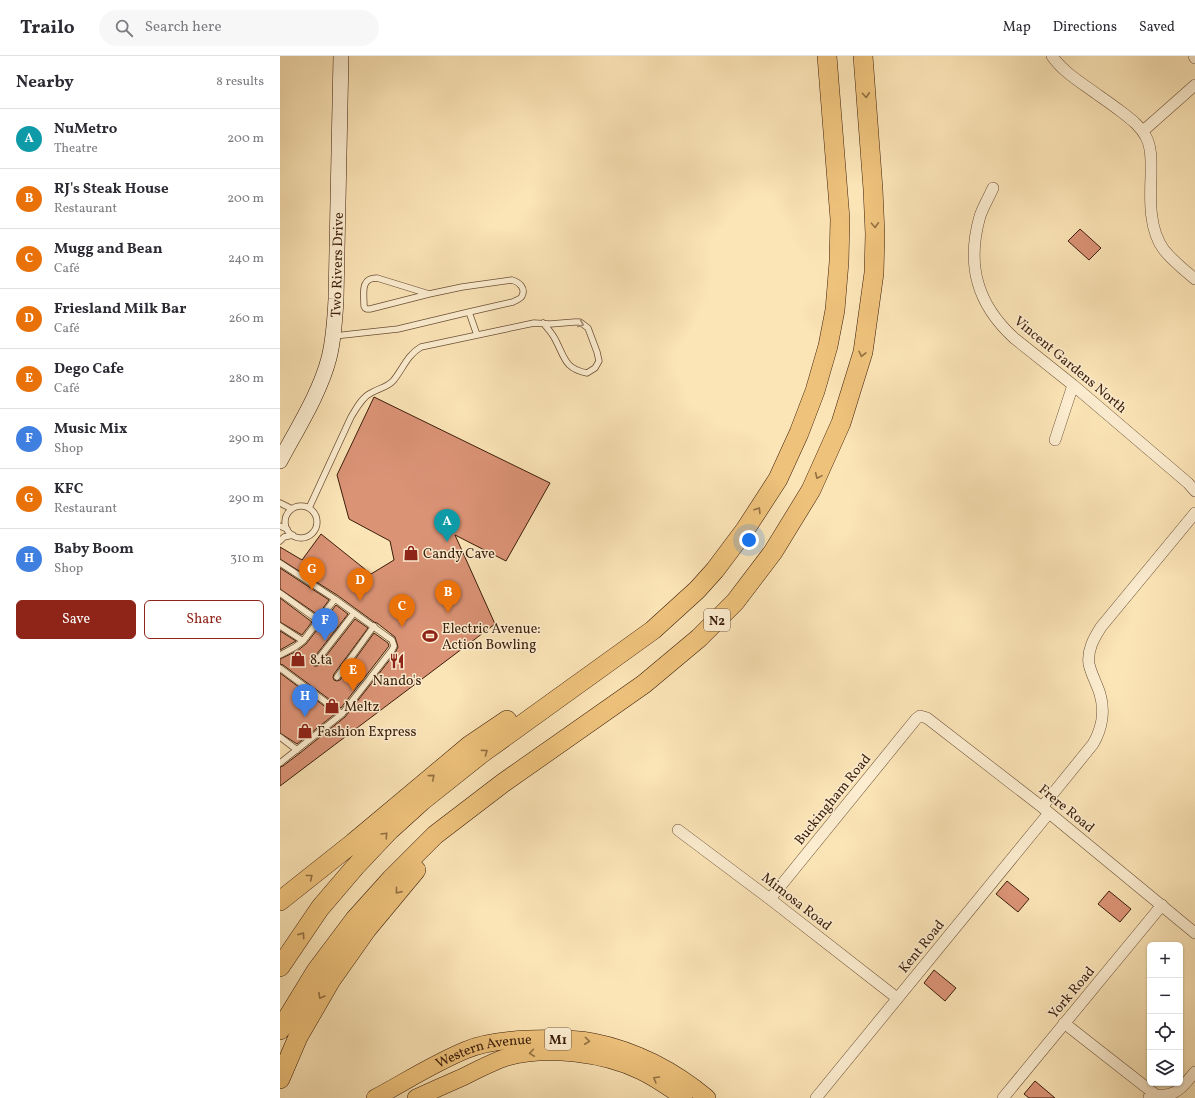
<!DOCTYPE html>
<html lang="en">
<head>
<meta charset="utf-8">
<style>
	:root { --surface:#fff; --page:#f7f7f7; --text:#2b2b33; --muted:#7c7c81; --line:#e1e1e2; --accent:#8f2418 }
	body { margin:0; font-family:Vollkorn,serif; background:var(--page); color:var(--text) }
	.controls { position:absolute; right:12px; bottom:12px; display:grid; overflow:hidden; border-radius:6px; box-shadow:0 1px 3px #0004 }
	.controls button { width:36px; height:36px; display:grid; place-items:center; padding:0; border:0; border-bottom:1px solid var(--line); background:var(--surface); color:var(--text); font:20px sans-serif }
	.you { position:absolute; left:469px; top:484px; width:14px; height:14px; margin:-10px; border:3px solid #fff; border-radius:50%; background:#1a73e8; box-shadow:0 0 0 6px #1a73e833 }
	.badge { display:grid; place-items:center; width:26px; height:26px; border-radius:50%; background:var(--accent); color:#fff; font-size:13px; font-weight:700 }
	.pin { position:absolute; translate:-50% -33px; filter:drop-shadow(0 1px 2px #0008) }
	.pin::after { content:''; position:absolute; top:21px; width:14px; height:12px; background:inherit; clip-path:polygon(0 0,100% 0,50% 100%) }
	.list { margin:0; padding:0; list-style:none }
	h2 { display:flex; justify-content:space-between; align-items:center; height:52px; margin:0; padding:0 16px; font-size:17px }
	h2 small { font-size:13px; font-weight:400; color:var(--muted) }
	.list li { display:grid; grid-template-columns:26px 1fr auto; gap:12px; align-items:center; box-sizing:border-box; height:60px; padding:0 16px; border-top:1px solid var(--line) }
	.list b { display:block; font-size:15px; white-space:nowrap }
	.list p { margin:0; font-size:13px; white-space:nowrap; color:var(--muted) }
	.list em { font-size:13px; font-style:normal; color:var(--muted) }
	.actions { display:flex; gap:8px; padding:12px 16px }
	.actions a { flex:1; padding:9px 0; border:1px solid var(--accent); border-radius:6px; text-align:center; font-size:14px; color:var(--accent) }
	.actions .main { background:var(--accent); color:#fff }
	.icon { flex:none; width:22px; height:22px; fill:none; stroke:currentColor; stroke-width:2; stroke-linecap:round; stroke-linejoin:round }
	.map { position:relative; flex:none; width:915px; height:1042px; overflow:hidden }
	header { display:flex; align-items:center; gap:24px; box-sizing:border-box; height:56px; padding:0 20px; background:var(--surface); border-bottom:1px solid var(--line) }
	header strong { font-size:19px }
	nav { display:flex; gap:22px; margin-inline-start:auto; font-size:14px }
	.search { width:280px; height:36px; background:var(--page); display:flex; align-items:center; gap:10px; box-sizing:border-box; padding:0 14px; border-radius:22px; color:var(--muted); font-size:15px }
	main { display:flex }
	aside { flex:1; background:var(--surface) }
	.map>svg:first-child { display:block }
	.building { fill:#db9376; stroke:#3b1d0a }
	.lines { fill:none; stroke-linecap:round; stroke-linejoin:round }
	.lane-casing { stroke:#6b4f35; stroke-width:7 }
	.street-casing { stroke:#6b4f35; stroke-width:12 }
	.secondary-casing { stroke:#3b1d0a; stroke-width:16 }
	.primary-casing { stroke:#3b1d0a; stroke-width:18 }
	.highway-casing { stroke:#3b1d0a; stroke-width:20 }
	.lane { stroke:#fcedd0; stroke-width:5.5 }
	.street { stroke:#fcedd0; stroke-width:11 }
	.secondary { stroke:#fcedd0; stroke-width:15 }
	.primary { stroke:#eec27b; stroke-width:17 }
	.highway { stroke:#eec27b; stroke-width:19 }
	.oneway { stroke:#947042 }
	.oneway2 { stroke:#a58f77 }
	.labels { text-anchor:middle; stroke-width:3; stroke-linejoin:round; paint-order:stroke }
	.shield { fill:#fcedd0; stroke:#755b45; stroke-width:1 }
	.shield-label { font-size:13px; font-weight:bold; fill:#3b1d0a }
	.street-label { font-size:14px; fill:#3b1d0a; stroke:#fcedd0 }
	.poi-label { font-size:14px; fill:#3b1d0a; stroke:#fcedd0; text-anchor:start }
</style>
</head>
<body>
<header>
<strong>Trailo</strong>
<div class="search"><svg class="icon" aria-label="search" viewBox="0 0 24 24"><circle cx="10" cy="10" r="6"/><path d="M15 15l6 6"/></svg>Search here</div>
<nav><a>Map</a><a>Directions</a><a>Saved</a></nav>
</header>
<main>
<aside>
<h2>Nearby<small>8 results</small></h2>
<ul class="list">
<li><span class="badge" style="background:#0f9aa8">A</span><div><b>NuMetro</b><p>Theatre</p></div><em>200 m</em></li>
<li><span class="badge" style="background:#e8710a">B</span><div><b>RJ's Steak House</b><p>Restaurant</p></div><em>200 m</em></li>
<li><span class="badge" style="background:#e8710a">C</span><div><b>Mugg and Bean</b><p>Café</p></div><em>240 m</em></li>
<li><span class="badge" style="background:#e8710a">D</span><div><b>Friesland Milk Bar</b><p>Café</p></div><em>260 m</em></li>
<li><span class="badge" style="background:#e8710a">E</span><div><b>Dego Cafe</b><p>Café</p></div><em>280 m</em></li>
<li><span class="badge" style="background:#3f7fe0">F</span><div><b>Music Mix</b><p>Shop</p></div><em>290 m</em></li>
<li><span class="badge" style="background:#e8710a">G</span><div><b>KFC</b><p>Restaurant</p></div><em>290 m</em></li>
<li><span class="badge" style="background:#3f7fe0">H</span><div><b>Baby Boom</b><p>Shop</p></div><em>310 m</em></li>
</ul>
<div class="actions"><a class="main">Save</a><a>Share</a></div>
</aside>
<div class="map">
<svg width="915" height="1042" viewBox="0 0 915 1042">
	<rect width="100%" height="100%" fill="#fbe4b6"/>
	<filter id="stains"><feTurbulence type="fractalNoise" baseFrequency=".005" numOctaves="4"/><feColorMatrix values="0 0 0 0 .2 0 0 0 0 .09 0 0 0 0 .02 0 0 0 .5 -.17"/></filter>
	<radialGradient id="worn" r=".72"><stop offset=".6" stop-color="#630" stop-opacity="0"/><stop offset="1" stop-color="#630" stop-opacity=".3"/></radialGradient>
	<path class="building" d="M 800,173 L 821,192 L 809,204 L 788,185 Z
		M 94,341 L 270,427 L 226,505 L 175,479 L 215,568 L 0,730 L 0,711 L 3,710 L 20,697 L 65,661 L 115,597 L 118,591 L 115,581 L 97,567 L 94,566 L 57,539 L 0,503 L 0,491 L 22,504 L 41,478 L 91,518 L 114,504 L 110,485 L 69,463 L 57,419 Z
		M 0,512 L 49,544 L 38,559 L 0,533 Z
		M 0,542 L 32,566 L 22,579 L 0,566 Z
		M 56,549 L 68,558 L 33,603 L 32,607 L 34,610 L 37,610 L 39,609 L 75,563 L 88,572 L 54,618 L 53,621 L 54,624 L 57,625 L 60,624 L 94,577 L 108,587 L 109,590 L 61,652 L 3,609 L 0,608 L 0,603 L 17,595 L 26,588 Z
		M 0,575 L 16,585 L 0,594 Z
		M 0,617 L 55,658 L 17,688 L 0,677 Z
		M 727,825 L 749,843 L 738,856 L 716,838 Z
		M 829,835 L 851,853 L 840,866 L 818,848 Z
		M 654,914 L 676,932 L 665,945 L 644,927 Z
		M 755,1025 L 775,1042 L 749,1042 L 744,1038 Z"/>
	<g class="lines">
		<g class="lane-casing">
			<path id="lane" d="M 149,238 L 97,222 C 80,222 84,237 84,250 L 85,252 L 87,253 L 90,253 L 149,238 L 182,231 L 232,224 C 239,226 246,232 242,240 C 241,243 236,244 233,246 L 189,256
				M 54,280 L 118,273 L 189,256 L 197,279
				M 0,447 L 12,453
				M5 466a16 16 0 1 1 32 0a16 16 0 1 1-32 0Z
				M 29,452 L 71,361 C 76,353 82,341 91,337 C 99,332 106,332 113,325 C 123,313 127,299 141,291 L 254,267 L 270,268 L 295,266 L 300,266 L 308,272 L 317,296 L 319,305 L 315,312 L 307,317 C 285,313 285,302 276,285 C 273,278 268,273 263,267
				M 0,470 L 7,473
				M 0,485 L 4,481 L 13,479
				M 0,507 L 55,543 L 23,585 L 15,591 L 0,599
				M 0,537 L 39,565
				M 0,570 L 23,585
				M 36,606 L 74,557
				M 0,612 L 62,658 L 112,594 L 114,590 L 112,584 L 109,582 L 55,543
				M 57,621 L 94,570
				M 0,681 L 17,694
				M 0,707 L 62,658"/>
		</g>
		<g class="street-casing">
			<path id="street" d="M 772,0 C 784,17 802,27 818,39 C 827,45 835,51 843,57 C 852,64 861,71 866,81 C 872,92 871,107 871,120 C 870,144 869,174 884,194 C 893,205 904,214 915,223
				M 914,0 L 915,2
				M 863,75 L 915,29
				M 713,132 C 709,141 703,151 700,160 C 686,209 697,248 734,282 L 793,329 L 908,427 L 915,435
				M 775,384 L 793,329
				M 762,751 L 813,688 C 822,673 825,655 820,638 C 817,628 811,618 809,608 C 807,594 814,582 821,571 L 915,457
				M 398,774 L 490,843 L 617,942
				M 490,843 L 636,663 L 640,660 L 647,662 L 762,751 L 915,877
				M 784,967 L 876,1039
				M 869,1041 C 875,1039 880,1040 885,1039 C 899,1038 907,1025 915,1016
				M 536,1042 L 769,757
				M 723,1042 L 882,849"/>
		</g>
		<g class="secondary-casing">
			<g id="secondary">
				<path id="s1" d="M 0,405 C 17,373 40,337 49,302 C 54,282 55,263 56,243 L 61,0"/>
			</g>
		</g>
		<g class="primary-casing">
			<g id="primary">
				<path id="s2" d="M 95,1042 C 125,1026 154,1007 186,994 C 205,986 227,984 248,983 C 269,982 293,982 314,986 C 355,994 395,1015 427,1042"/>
				<path d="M 136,1042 C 151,1035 167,1028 183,1021 C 197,1014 212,1006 227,1001 C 267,990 323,997 361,1015 C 376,1022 390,1032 404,1042"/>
			</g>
		</g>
		<g class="highway-casing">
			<path id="highway" d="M 0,845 L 73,787 L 190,689 L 227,664
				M 0,911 L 40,852 L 75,811 L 110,774 L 142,745 L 201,698 L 373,574 L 417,534 L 435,514 L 465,474 L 498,423 L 519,377 L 535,335 L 548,290 L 555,254 L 559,206 L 560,163 L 547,0
				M 0,974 L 36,915 L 75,863 L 111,823 L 155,779 L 223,727 L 364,628 L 419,582 L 455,546 L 493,496 L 531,434 L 561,367 L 583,296 L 594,217 L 595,178 L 593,133 L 583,0
				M 0,1023 L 18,981 L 51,924 L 87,873 L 136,814"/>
		</g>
		<use href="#lane" class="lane"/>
		<use href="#street" class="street"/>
		<use href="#secondary" class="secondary"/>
		<use href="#primary" class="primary"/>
		<use href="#highway" class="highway"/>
	</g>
	<defs><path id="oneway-chevron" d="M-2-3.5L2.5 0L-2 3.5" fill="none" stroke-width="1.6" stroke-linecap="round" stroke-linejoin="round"/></defs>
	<g class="oneway">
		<use href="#oneway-chevron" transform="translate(586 39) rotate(86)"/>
		<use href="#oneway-chevron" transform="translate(595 169) rotate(87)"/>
		<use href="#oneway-chevron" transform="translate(582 298) rotate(103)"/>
		<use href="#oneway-chevron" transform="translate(538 420) rotate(114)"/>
		<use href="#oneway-chevron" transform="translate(478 454) rotate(-58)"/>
		<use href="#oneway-chevron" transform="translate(205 696) rotate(-36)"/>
		<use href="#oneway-chevron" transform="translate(152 721) rotate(-40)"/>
		<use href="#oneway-chevron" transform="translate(105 779) rotate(-47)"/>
		<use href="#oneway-chevron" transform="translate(30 821) rotate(-39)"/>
		<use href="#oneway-chevron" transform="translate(118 835) rotate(129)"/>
		<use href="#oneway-chevron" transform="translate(22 879) rotate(-55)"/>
		<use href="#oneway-chevron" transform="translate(41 940) rotate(120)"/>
		<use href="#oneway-chevron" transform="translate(307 985) rotate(6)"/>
		<use href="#oneway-chevron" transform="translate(252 997) rotate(172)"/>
		<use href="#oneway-chevron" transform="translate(376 1023) rotate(-149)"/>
	</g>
	<use class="oneway2" href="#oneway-chevron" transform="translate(301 268) rotate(23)"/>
	<defs>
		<g id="shop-bare" transform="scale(1.2)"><path d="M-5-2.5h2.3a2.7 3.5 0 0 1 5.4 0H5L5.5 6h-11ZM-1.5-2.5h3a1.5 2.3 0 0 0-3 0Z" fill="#8f2418" stroke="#fcedd0" stroke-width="2.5" paint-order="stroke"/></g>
		<g id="stadium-bare" transform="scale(1.2)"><path d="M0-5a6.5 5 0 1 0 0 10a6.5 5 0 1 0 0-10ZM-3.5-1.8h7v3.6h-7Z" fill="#8f2418" stroke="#fcedd0" stroke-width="2.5" paint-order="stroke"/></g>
		<g id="restaurant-bare" transform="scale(1.2)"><path d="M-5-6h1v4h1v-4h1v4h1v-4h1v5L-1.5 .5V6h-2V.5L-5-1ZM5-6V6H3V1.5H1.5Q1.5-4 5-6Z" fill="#8f2418" stroke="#fcedd0" stroke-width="2.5" paint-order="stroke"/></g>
	</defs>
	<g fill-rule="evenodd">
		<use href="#shop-bare" x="131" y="497"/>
		<use href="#stadium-bare" x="150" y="580"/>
		<use href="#shop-bare" x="18" y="603"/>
		<use href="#restaurant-bare" x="117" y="605"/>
		<use href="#shop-bare" x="52" y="650"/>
		<use href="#shop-bare" x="25" y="675"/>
	</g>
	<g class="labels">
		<g class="shield">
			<rect x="424" y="553" width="26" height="22" rx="3"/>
			<rect x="265" y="972" width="26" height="22" rx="3"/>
		</g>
		<g class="shield-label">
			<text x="437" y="569">N2</text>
			<text x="278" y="988">M1</text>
		</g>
		<g class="street-label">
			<text dy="5" stroke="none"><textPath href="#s1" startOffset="208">Two Rivers Drive</textPath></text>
			<text transform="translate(791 308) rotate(40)" y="5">Vincent Gardens North</text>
			<text transform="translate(552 743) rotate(-51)" y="5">Buckingham Road</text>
			<text transform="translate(787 752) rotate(39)" y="5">Frere Road</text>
			<text transform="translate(517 845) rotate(38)" y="5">Mimosa Road</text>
			<text transform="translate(641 890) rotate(-51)" y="5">Kent Road</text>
			<text transform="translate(791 936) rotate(-50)" y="5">York Road</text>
			<text dy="5" stroke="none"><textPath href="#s2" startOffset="120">Western Avenue</textPath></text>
		</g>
		<g class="poi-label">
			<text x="143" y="502">Candy Cave</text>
			<text x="162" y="577">Electric Avenue:<tspan x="162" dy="16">Action Bowling</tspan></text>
			<text x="30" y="608">8.ta</text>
			<text x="117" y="629" text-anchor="middle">Nando's</text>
			<text x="64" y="655">Meltz</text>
			<text x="37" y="680">Fashion Express</text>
		</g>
	</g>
	<rect width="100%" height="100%" filter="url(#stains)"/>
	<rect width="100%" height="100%" fill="url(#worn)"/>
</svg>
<div class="controls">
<button>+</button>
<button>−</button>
<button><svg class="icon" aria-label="locate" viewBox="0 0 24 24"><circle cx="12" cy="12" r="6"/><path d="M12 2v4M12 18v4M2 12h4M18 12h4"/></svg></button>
<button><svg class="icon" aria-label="layers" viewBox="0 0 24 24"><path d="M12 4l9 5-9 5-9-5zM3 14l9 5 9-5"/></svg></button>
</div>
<div class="you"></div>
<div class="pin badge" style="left:167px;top:486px;background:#0f9aa8">A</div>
<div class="pin badge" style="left:168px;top:557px;background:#e8710a">B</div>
<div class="pin badge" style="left:122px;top:571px;background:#e8710a">C</div>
<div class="pin badge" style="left:80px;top:545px;background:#e8710a">D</div>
<div class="pin badge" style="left:73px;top:635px;background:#e8710a">E</div>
<div class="pin badge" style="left:45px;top:585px;background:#3f7fe0">F</div>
<div class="pin badge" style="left:32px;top:534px;background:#e8710a">G</div>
<div class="pin badge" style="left:25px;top:661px;background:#3f7fe0">H</div>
</div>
</main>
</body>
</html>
